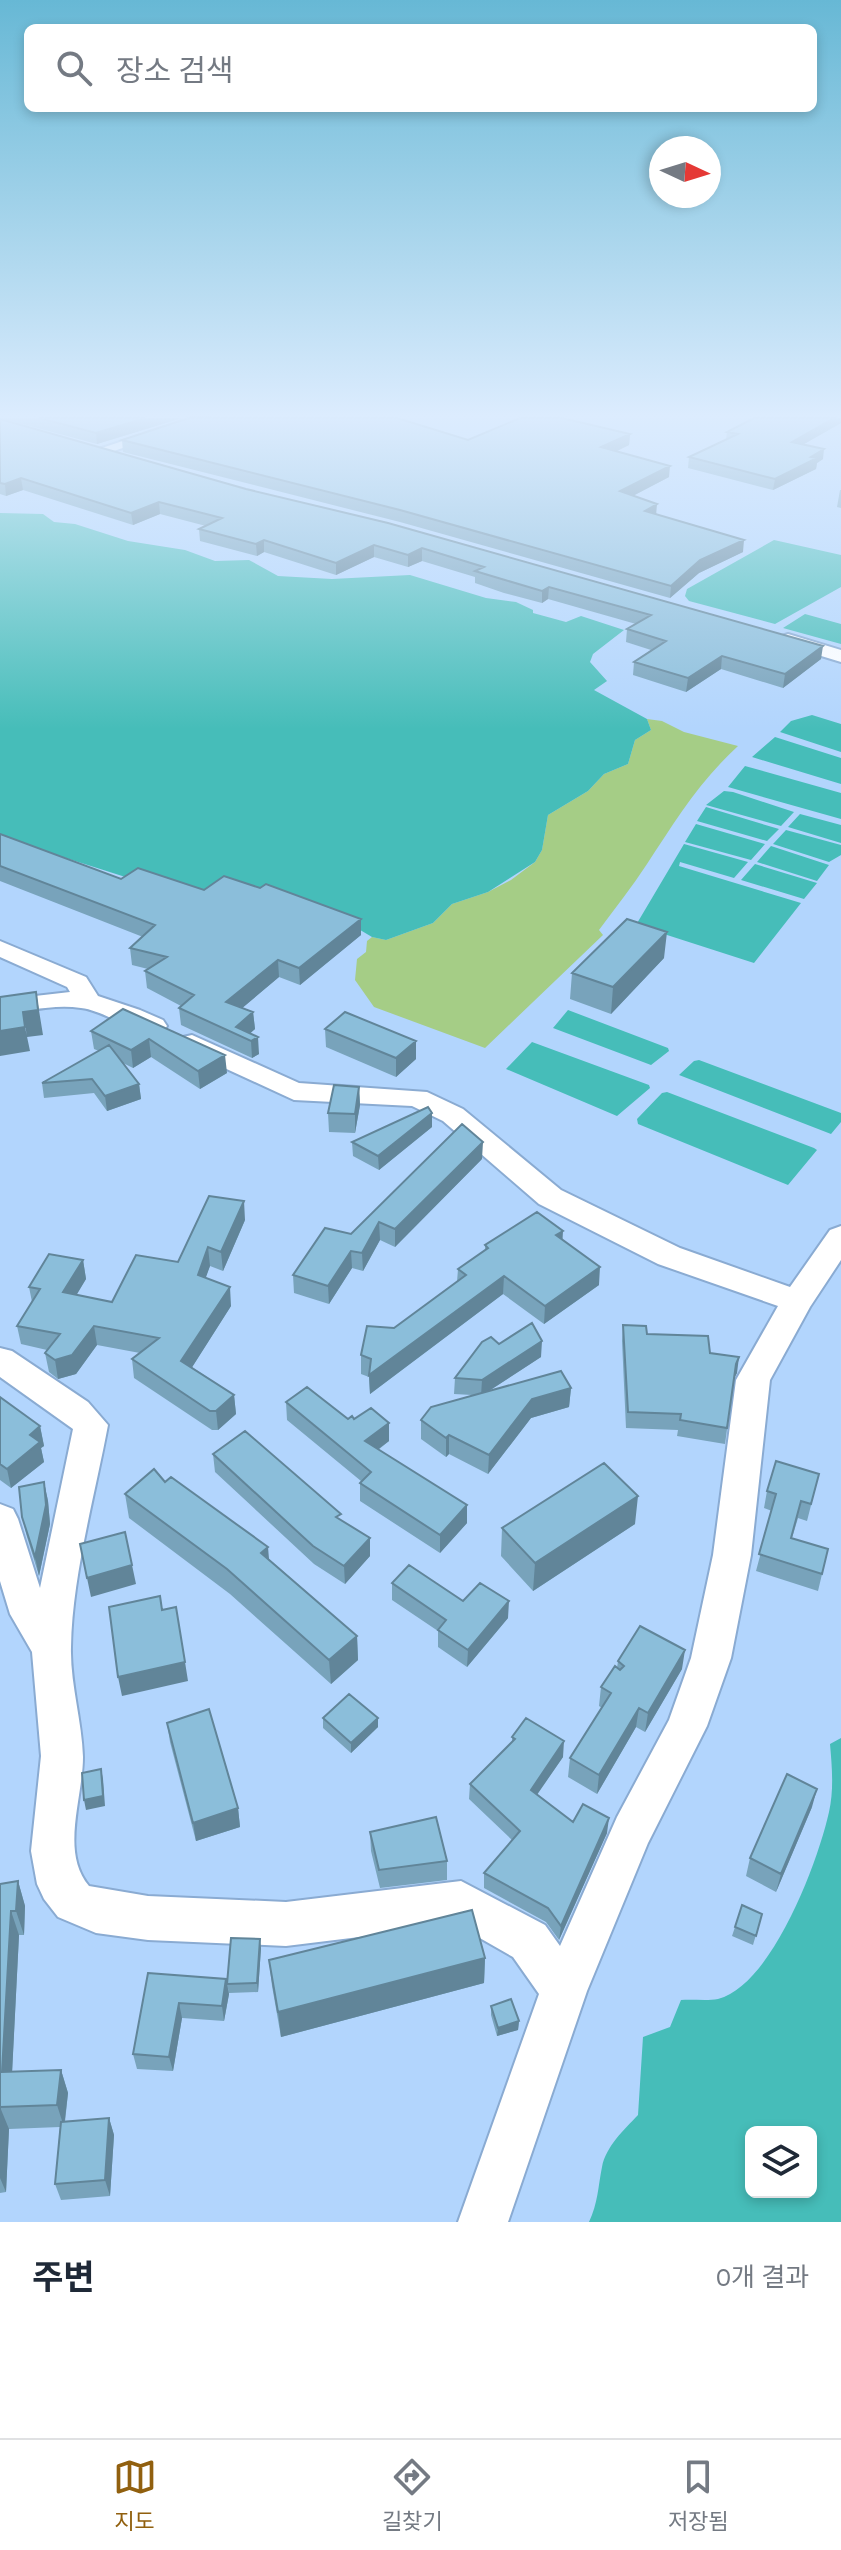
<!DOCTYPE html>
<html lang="ko">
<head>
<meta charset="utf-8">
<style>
	:root { --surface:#fff; --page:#f6f6f7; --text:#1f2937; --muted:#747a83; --line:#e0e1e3; --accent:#91600f }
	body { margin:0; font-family:Karla,"Noto Sans KR",sans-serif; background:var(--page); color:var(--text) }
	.controls { position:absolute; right:24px; bottom:24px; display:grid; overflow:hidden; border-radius:12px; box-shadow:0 4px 12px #0003 }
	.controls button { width:72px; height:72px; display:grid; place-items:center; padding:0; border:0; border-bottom:2px solid var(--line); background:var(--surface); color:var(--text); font:40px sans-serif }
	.compass { position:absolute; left:649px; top:136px; width:72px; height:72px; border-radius:50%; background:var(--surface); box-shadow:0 4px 12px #0003; rotate:94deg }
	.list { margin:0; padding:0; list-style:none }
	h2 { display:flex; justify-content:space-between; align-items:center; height:104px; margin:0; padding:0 32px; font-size:34px }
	h2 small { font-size:26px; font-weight:400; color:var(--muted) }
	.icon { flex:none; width:44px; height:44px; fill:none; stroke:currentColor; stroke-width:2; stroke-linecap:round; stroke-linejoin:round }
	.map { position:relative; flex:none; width:841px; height:2222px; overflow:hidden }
	.search { position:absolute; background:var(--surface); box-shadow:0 4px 12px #0003; left:24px; right:24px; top:24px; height:88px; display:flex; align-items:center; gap:20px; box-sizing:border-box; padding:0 28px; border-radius:12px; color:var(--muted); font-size:30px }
	.sheet { height:216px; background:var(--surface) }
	nav { display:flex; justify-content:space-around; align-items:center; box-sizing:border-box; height:112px; border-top:2px solid var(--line); background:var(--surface); font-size:22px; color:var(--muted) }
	nav a { display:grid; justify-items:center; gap:4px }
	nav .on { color:var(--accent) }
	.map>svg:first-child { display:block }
	.green { fill:#a5cd86 }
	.water { fill:#46bdb9; fill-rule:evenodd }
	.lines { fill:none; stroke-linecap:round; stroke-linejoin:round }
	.street-casing { stroke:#8aabd2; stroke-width:4 }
	.street { fill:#fff; fill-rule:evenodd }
	.wall { fill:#78a3bb }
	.shaded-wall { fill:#618599 }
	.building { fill:#8bbeda; stroke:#618599; stroke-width:2 }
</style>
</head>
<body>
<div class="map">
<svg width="841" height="2222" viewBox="0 0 841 2222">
	<rect width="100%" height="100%" fill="#b2d5fd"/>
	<path class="green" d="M 647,719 L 662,721 L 684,732 L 738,746 C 698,783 676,820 647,864 C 632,887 615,908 599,930 L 603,935 L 485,1048 L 374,1007 L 355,980 L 357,959 L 366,952 L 367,941 L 372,937 L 386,940 L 433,923 L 452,904 L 488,892 L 511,880 L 535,862 L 542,850 L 548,815 L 588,791 L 604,774 L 628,764 L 635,740 L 651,730 Z"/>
	<path class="water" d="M 0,513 L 43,514 L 54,522 L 75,524 L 128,541 L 185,550 L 215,561 L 249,560 L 278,576 L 332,579 L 410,575 L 486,598 L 516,602 L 533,610 L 533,613 L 566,622 L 581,616 L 624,630 L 593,654 L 590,662 L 607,681 L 594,690 L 647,719 L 651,730 L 635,740 L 628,764 L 604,774 L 588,791 L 548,815 L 542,850 L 535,862 L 488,892 L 452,904 L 433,923 L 386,940 L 372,937 L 345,921 L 188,897 L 0,837 Z
		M 774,540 L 841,555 L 841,587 L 775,624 L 689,601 L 685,596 L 687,589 Z
		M 805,614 L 841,624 L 841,644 L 783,628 Z
		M 812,715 L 841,724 L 841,752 L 780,732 L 791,721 Z
		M 775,737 L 841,758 L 841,784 L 752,757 Z
		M 745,766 L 841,793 L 841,819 L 728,787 Z
		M 724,791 L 733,792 L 794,812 L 781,826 L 706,805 Z
		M 706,807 L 779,829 L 767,841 L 697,821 Z
		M 800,814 L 841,825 L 841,843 L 788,827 Z
		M 696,824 L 765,844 L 751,860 L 685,842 Z
		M 786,830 L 841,845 L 841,855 L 829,862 L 773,844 Z
		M 684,844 L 748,862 L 734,878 L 680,862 L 679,866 L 801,903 L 754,963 L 636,925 Z
		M 771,846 L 829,865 L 817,881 L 757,862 Z
		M 755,864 L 817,883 L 804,899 L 741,880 Z
		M 568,1010 L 668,1048 L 669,1051 L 651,1065 L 553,1028 Z
		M 532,1042 L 649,1085 L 650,1088 L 617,1116 L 506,1069 Z
		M 699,1060 L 841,1113 L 841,1122 L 831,1134 L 679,1075 L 694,1061 Z
		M 667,1092 L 814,1148 L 817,1150 L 788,1185 L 638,1124 L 637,1119 L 662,1093 Z
		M 841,1738 L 841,2222 L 589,2222 C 598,2203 598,2187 602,2167 C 606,2146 624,2130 638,2115 L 643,2037 L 670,2027 L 681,2000 C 692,1999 707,2001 718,1999 C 772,1985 818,1862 829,1812 C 834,1790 832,1767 830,1744 ZM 751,2132 L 811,2132 L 811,2192 L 751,2192 Z"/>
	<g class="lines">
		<g class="street-casing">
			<path id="street" d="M 191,418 L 211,418 L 105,454 L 100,455 L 93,451 Z
				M 788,634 L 841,650 L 841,662 L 782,644 L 779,640 L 782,636 Z
				M 0,941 L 86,977 L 98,996 L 140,1010 L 163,1020 L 167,1026 L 163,1032 C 137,1038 108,1011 81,1008 C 54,1004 26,1011 0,1016 L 0,1000 L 70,992 L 67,987 L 0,957 Z
				M 192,1035 L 299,1083 L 427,1092 L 463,1109 L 561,1190 L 680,1248 L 790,1287 L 830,1230 L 841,1226 L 841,1260 L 810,1307 L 770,1380 L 751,1555 L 731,1658 L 707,1726 L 648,1843 L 587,1991 L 508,2222 L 458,2222 L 539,1994 L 513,1957 L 457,1925 L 286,1946 L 148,1940 L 96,1933 L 58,1917 L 44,1899 L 37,1884 L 31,1851 L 41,1756 L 32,1652 L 10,1614 L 0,1581 L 0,1504 L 13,1509 L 18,1519 L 40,1588 L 73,1429 L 0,1377 L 0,1348 L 12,1351 L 88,1402 L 108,1425 C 95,1495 72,1577 71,1647 C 70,1684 82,1720 83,1757 C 83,1798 60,1852 89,1886 L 148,1896 L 286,1902 L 461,1881 L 545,1925 L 560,1946 L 617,1817 L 669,1720 L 691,1658 L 713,1555 L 736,1380 L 778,1306 L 658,1264 L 539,1204 L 443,1121 L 412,1106 L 294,1100 L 183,1049 L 179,1043 L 183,1037 Z"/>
		</g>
		<use href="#street" class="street"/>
	</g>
	<path class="wall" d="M 0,418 L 182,418 L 97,444 Z
		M 0,419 L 821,659 L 783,688 L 721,669 L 686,692 L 633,675 L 634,662 L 651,650 L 626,642 L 627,629 L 636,624 L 548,599 L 542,603 L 504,593 L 475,583 L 475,577 L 422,561 L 408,567 L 374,557 L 336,575 L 264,552 L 257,556 L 200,541 L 199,529 L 206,526 L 160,514 L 133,525 L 23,490 L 6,496 L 0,494 Z
		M 841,423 L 804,444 L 823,459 L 817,463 L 816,469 L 773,490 L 688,468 L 689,457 L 726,440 L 727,432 Z
		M 630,434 L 629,445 L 616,451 L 669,477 L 633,496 L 657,514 L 743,552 L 699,573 L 670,598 L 400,522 L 123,452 L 122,440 L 468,440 Z
		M 840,490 L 841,490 L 841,508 L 837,507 Z
		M 0,834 L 121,879 L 204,890 L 260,888 L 361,919 L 361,935 L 300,985 L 279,977 L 242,1008 L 253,1012 L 255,1029 L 250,1033 L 259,1054 L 252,1058 L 181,1025 L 179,1008 L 181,1006 L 147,988 L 145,971 L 148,969 L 132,965 L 130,948 L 143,937 L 0,881 Z
		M 664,958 L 611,1014 L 570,999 L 572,973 Z
		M 123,1009 L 227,1073 L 200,1089 L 151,1057 L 133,1068 L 123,1063 L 139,1084 L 141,1099 L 107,1111 L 94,1093 L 44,1098 L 42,1083 L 99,1051 L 94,1049 L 91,1031 Z
		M 325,1029 L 416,1059 L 396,1077 L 326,1047 Z
		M 359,1087 L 360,1105 L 355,1133 L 329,1132 L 328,1113 Z
		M 432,1127 L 379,1170 L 353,1156 L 352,1142 Z
		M 482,1159 L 395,1247 L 380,1240 L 363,1271 L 352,1268 L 329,1304 L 294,1293 L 293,1275 L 351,1234 Z
		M 245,1220 L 223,1271 L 210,1266 L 205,1278 L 231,1306 L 192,1367 L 234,1395 L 236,1414 L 218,1430 L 212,1430 L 134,1378 L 132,1359 L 140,1353 L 97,1345 L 76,1374 L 58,1379 L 49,1372 L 45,1353 L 47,1350 L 21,1344 L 17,1326 L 32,1302 L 29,1287 L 83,1260 L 86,1279 L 76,1295 L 112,1302 Z
		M 562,1240 L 599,1285 L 544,1324 L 503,1294 L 370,1394 L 369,1377 L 361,1374 L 361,1355 L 394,1328 L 457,1282 L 458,1269 L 485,1250 L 485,1245 Z
		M 623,1325 L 647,1334 L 710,1353 L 737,1373 L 734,1378 L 725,1444 L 677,1436 L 678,1430 L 626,1428 L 622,1341 Z
		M 499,1344 L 541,1357 L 489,1391 L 571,1388 L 569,1407 L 531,1418 L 488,1474 L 449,1454 L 446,1457 L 421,1439 L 421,1420 L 472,1395 L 454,1394 L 455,1378 Z
		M 0,1397 L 40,1426 L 44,1446 L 41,1448 L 44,1462 L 11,1488 L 0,1480 Z
		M 286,1402 L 348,1419 L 354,1419 L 389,1441 L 378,1450 L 467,1523 L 440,1553 L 360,1501 L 360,1483 L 361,1481 L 287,1420 Z
		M 213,1454 L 341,1520 L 370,1538 L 370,1556 L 345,1584 L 314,1564 L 215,1472 Z
		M 819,1474 L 807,1521 L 798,1518 L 792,1538 L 828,1549 L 818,1591 L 756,1571 L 772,1511 L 764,1508 L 767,1491 Z
		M 44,1482 L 48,1501 L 50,1524 L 39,1576 L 27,1537 L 22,1517 Z
		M 165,1482 L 269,1559 L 357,1636 L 358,1660 L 331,1684 L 230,1594 L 129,1518 L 125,1494 Z
		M 635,1524 L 533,1591 L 501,1556 L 502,1528 Z
		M 392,1583 L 463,1601 L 508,1618 L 467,1667 L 438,1647 L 438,1631 L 392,1600 Z
		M 618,1661 L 682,1669 L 645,1732 L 636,1727 L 597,1794 L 568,1777 L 570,1758 L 602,1708 L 599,1706 L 601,1687 L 617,1668 Z
		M 323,1718 L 378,1718 L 378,1727 L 351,1753 L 323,1728 Z
		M 167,1723 L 238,1808 L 240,1827 L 196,1841 L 170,1742 Z
		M 512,1737 L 563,1757 L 537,1794 L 573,1822 L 607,1833 L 559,1940 L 546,1922 L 484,1888 L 484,1873 L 512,1840 L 469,1799 L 470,1784 L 512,1742 Z
		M 812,1807 L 776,1892 L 746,1876 L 750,1858 Z
		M 370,1832 L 447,1861 L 447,1880 L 380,1888 L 371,1851 Z
		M 18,1881 L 25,1906 L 24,1935 L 19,1935 L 12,2072 L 61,2070 L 68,2093 L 65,2122 L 109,2118 L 114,2135 L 110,2196 L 61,2200 L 55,2184 L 60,2127 L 9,2129 L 6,2192 L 0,2193 L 0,1884 Z
		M 762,1914 L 753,1945 L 732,1936 L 735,1927 Z
		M 261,1948 L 258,1992 L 229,1993 L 227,1984 Z
		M 485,1958 L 484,1983 L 281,2037 L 272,1986 L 269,1960 Z
		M 148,1973 L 226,1979 L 229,1994 L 224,2021 L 182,2018 L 173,2071 L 137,2069 L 133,2054 Z
		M 491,2006 L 519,2021 L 518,2030 L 497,2036 L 491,2015 Z"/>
	<path class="shaded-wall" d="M 145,418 L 182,418 L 97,444 L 96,433 Z
		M 834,418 L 841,418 L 841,423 L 790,452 L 792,442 Z
		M 630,434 L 629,445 L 601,459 L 601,447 Z
		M 824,449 L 823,459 L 817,463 L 816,469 L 773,490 L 775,479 Z
		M 670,466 L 669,477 L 619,503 L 620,491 Z
		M 21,478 L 23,490 L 6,496 L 5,484 Z
		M 159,502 L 160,514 L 133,525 L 131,513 Z
		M 657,504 L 656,516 L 645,511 Z
		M 264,540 L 264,552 L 257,556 L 256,544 Z
		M 744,540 L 743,552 L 699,573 L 670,598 L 671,586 L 700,560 Z
		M 374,545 L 374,557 L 336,575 L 336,563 Z
		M 422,548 L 422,561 L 408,567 L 408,555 Z
		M 549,587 L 548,599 L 542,603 L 542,591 Z
		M 823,646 L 821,659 L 783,688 L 785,674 Z
		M 722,656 L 721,669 L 686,692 L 688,678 Z
		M 361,919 L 361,935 L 300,985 L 299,968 Z
		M 667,932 L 664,958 L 611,1014 L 613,987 Z
		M 278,960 L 279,977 L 228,1020 L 226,1002 Z
		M 36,992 L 43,1035 L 27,1037 L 23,1012 Z
		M 253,1012 L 255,1029 L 245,1038 L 236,1027 Z
		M 25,1027 L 30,1051 L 0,1056 L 0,1031 Z
		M 258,1037 L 259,1054 L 252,1058 L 251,1041 Z
		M 149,1039 L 151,1057 L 133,1068 L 131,1050 Z
		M 416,1041 L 416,1059 L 396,1077 L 396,1058 Z
		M 225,1055 L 227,1073 L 200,1089 L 198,1071 Z
		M 139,1084 L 141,1099 L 107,1111 L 105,1096 Z
		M 359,1087 L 360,1105 L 355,1133 L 355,1114 Z
		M 432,1113 L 432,1127 L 379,1170 L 378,1156 Z
		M 483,1142 L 482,1159 L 395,1247 L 395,1229 Z
		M 244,1201 L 245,1220 L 223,1271 L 221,1252 Z
		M 379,1222 L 380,1240 L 363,1271 L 362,1253 Z
		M 563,1231 L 562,1249 L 556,1235 Z
		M 208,1247 L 210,1266 L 200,1294 L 198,1275 Z
		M 351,1251 L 352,1268 L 329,1304 L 328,1286 Z
		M 83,1260 L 86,1279 L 67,1311 L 63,1292 Z
		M 600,1267 L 599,1285 L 544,1324 L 545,1306 Z
		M 504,1276 L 503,1294 L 370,1394 L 369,1375 Z
		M 230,1287 L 231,1306 L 184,1380 L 181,1361 Z
		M 94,1326 L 97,1345 L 76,1374 L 58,1379 L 55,1360 Z
		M 542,1341 L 541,1357 L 481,1396 L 482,1380 Z
		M 739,1357 L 737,1373 L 733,1380 L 736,1364 Z
		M 571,1388 L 569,1407 L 531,1418 L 488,1474 L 489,1455 L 532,1399 Z
		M 234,1395 L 236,1414 L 218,1430 L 216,1411 Z
		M 389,1423 L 389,1441 L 365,1459 L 365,1441 Z
		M 40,1426 L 44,1446 L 41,1448 L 44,1462 L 11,1488 L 7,1469 L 30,1435 Z
		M 449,1435 L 449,1454 L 446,1457 L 446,1438 Z
		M 44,1482 L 48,1501 L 50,1524 L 39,1576 L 35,1557 Z
		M 638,1496 L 635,1524 L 533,1591 L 535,1563 Z
		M 467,1505 L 467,1523 L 440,1553 L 440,1535 Z
		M 370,1538 L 370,1556 L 345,1584 L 344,1566 Z
		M 268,1547 L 270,1571 L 261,1553 Z
		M 132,1565 L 136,1584 L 91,1597 L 87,1578 Z
		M 509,1601 L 508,1618 L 467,1667 L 468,1650 Z
		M 357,1636 L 358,1660 L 331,1684 L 329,1660 Z
		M 685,1650 L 682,1669 L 645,1732 L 648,1713 Z
		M 185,1662 L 188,1681 L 122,1696 L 118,1677 Z
		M 639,1708 L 636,1727 L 597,1794 L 599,1775 Z
		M 378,1718 L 378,1727 L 351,1753 L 351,1743 Z
		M 564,1741 L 563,1757 L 530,1805 L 531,1790 Z
		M 101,1769 L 103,1779 L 105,1806 L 86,1810 L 84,1800 Z
		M 817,1789 L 812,1807 L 776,1892 L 781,1874 Z
		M 238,1808 L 240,1827 L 196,1841 L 193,1823 Z
		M 609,1818 L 607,1833 L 559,1940 L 561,1926 Z
		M 18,1881 L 25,1906 L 24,1935 L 16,1911 Z
		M 11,1911 L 19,1935 L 11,2094 L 2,2072 Z
		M 260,1939 L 261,1948 L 258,1992 L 257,1983 Z
		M 485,1958 L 484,1983 L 281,2037 L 278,2012 Z
		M 226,1979 L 229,1994 L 224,2021 L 222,2006 Z
		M 179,2003 L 182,2018 L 173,2071 L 169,2057 Z
		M 519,2021 L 518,2030 L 497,2036 L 498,2028 Z
		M 61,2070 L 68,2093 L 64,2127 L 57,2105 Z
		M 0,2107 L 9,2129 L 6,2192 L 0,2178 Z
		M 109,2118 L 114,2135 L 110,2196 L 105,2180 Z"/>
	<path class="building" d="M 39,418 L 145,418 L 96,433 Z
		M 189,418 L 397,418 L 468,440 L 520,418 L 562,418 L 630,434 L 601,447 L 670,466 L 620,491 L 657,504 L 645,511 L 744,540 L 700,560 L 671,586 L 400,510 L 122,440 Z
		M 754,418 L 834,418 L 792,442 L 824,449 L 811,457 L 817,458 L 775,479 L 689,457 L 738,434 L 727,432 Z
		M 0,419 L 246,489 L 388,523 L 823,646 L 785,674 L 722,656 L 688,678 L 634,662 L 666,641 L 627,629 L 651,615 L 549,587 L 542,591 L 505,580 L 475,571 L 484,567 L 422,548 L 408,555 L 374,545 L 336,563 L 264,540 L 256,544 L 199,529 L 222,518 L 159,502 L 131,513 L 21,478 L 5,484 L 0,483 Z
		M 0,834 L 121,879 L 138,868 L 204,890 L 224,876 L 260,888 L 266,884 L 361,919 L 299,968 L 278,960 L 226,1002 L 253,1012 L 236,1027 L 258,1037 L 251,1041 L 179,1008 L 194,995 L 145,971 L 167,957 L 130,948 L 155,925 L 0,866 Z
		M 627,919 L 667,932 L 613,987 L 572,973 Z
		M 36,992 L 38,1010 L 23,1012 L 25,1027 L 0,1031 L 0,997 Z
		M 123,1009 L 225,1055 L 198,1071 L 149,1039 L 131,1050 L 91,1031 Z
		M 345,1012 L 416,1041 L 396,1058 L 325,1029 Z
		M 109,1045 L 139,1084 L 105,1096 L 92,1079 L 42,1083 Z
		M 334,1085 L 359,1087 L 355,1114 L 328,1113 Z
		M 428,1107 L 432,1113 L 378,1156 L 352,1142 Z
		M 462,1124 L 483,1142 L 395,1229 L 379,1222 L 362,1253 L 351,1251 L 328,1286 L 293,1275 L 325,1228 L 351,1234 Z
		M 209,1196 L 244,1201 L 221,1252 L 208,1247 L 198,1275 L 230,1287 L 181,1361 L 234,1395 L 216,1411 L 210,1411 L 132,1359 L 159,1338 L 94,1326 L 72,1355 L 55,1360 L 45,1353 L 60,1334 L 17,1326 L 40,1289 L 29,1287 L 49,1254 L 83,1260 L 63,1292 L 112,1302 L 136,1255 L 178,1262 Z
		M 537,1212 L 563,1231 L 556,1235 L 600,1267 L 545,1306 L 504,1276 L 369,1375 L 371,1359 L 361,1355 L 367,1326 L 394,1328 L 466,1275 L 458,1269 L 488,1248 L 485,1245 Z
		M 532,1323 L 542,1341 L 482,1380 L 455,1378 L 482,1342 L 491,1337 L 499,1344 Z
		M 623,1325 L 646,1326 L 647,1334 L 708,1336 L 710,1353 L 739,1357 L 736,1364 L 727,1428 L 680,1420 L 681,1414 L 628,1412 Z
		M 561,1371 L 571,1388 L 532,1399 L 489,1455 L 449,1435 L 446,1438 L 421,1420 L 431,1407 Z
		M 307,1387 L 348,1419 L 352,1416 L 354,1419 L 371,1408 L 389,1423 L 365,1441 L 467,1505 L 440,1535 L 360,1483 L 371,1472 L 286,1402 Z
		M 0,1397 L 40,1426 L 30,1435 L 40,1442 L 7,1469 L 0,1464 Z
		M 245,1431 L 341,1514 L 336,1517 L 370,1538 L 344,1566 L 313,1546 L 213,1454 Z
		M 776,1461 L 819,1474 L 811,1504 L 801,1501 L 791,1538 L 828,1549 L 822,1574 L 759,1554 L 776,1494 L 767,1491 Z
		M 604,1463 L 638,1496 L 535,1563 L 502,1528 Z
		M 154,1469 L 165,1482 L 171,1477 L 268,1547 L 261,1553 L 357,1636 L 329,1660 L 227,1569 L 125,1494 Z
		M 44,1482 L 46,1505 L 35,1557 L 22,1517 L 19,1487 Z
		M 125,1532 L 132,1565 L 87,1578 L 80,1544 Z
		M 409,1565 L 463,1601 L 480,1583 L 509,1601 L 468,1650 L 438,1630 L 446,1620 L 392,1583 Z
		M 160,1596 L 162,1610 L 176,1607 L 185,1662 L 118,1677 L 109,1607 Z
		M 640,1626 L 685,1650 L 648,1713 L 639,1708 L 599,1775 L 570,1758 L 611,1693 L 601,1687 L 615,1666 L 620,1670 L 624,1666 L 618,1661 Z
		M 349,1694 L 378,1718 L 351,1743 L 323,1718 Z
		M 209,1709 L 238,1808 L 193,1823 L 167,1723 Z
		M 526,1718 L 564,1741 L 531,1790 L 573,1822 L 583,1804 L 609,1818 L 561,1926 L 548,1908 L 484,1873 L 520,1831 L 470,1784 L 515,1739 L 512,1737 Z
		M 101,1769 L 103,1796 L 84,1800 L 82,1773 Z
		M 787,1774 L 817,1789 L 781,1874 L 750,1858 Z
		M 436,1817 L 447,1861 L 379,1870 L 370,1832 Z
		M 18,1881 L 16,1911 L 11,1911 L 2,2072 L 61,2070 L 57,2105 L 0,2107 L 0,2114 L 0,1884 Z
		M 742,1905 L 762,1914 L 756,1936 L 735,1927 Z
		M 472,1910 L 485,1958 L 278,2012 L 269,1960 Z
		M 231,1938 L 260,1939 L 257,1983 L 227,1984 Z
		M 148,1973 L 226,1979 L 222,2006 L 179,2003 L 169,2057 L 133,2054 Z
		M 511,1999 L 519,2021 L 498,2028 L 491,2006 Z
		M 109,2118 L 105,2180 L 55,2184 L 61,2122 Z"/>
	<linearGradient id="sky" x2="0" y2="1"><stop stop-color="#67b8d5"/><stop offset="0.57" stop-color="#dcecfe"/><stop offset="1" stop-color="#dcecfe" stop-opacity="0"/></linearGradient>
	<rect width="841" height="729" fill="url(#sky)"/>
</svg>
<div class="controls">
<button><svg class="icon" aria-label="layers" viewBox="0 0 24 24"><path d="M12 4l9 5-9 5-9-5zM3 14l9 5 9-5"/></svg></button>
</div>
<svg class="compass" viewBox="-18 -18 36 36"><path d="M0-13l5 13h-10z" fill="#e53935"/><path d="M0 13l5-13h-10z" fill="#747a83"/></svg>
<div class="search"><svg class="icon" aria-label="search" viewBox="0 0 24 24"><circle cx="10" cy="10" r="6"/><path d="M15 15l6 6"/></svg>장소 검색</div>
</div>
<section class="sheet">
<h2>주변<small>0개 결과</small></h2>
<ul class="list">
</ul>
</section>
<nav>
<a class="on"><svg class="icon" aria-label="map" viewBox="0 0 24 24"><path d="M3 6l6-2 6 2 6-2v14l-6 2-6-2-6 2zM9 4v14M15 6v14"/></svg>지도</a>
<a><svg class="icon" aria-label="directions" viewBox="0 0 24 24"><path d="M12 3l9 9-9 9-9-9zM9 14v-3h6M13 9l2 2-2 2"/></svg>길찾기</a>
<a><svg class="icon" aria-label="saved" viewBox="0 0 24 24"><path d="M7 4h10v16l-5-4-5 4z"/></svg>저장됨</a>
</nav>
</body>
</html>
